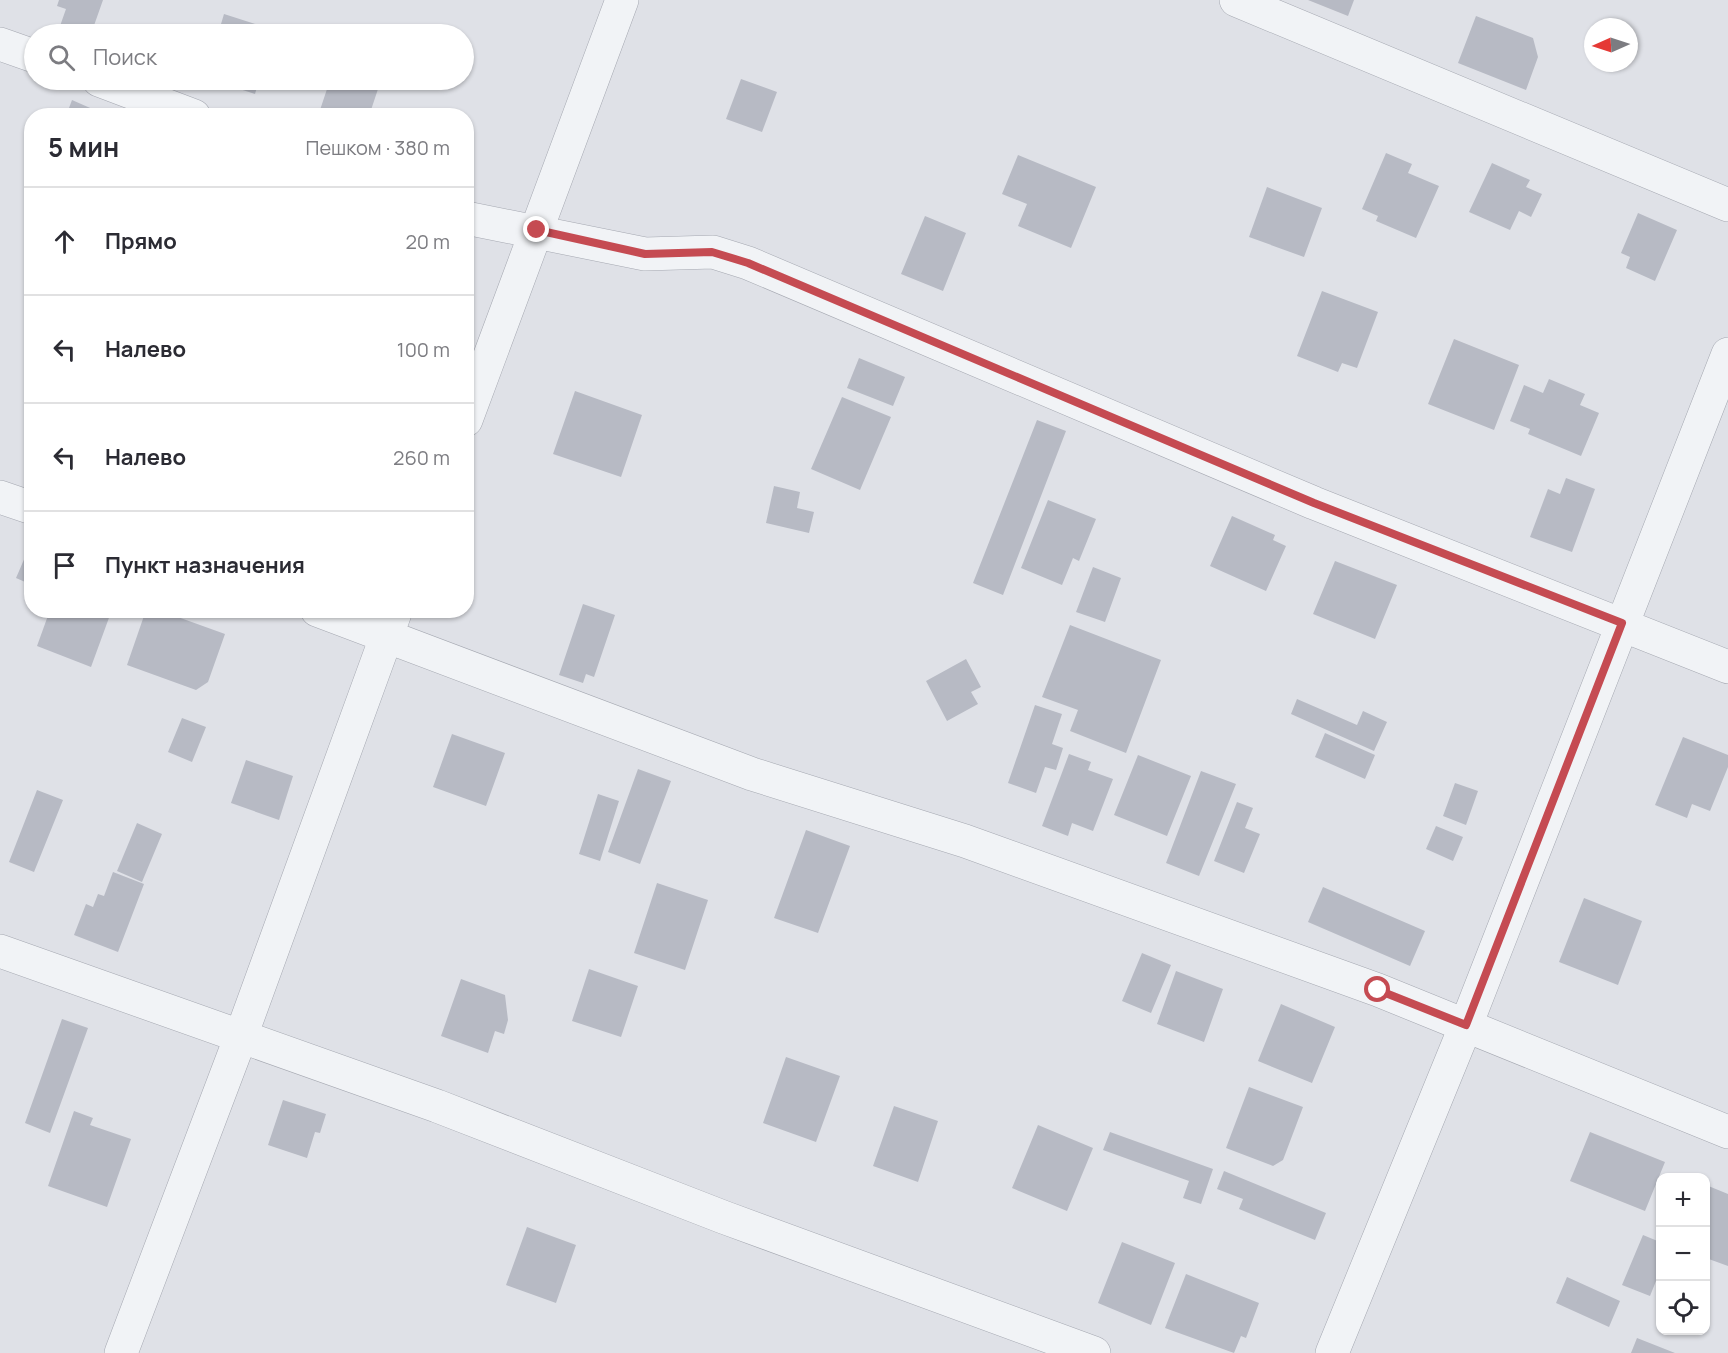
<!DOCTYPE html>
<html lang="ru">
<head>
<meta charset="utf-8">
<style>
	:root { --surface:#fff; --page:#f2f2f3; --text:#2b2b33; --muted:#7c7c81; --line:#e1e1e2 }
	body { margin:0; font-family:Manrope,sans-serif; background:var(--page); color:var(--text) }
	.controls { position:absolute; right:18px; bottom:18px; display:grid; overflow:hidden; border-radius:12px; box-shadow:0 2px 4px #0004 }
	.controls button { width:54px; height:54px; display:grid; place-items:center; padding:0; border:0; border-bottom:2px solid var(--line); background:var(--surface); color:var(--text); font:30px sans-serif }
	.compass { position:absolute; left:1584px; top:18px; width:54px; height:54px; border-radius:50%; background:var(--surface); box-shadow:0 2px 4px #0004; rotate:267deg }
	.stop { position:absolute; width:18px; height:18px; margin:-14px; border:4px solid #c54b52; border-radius:50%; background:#fff }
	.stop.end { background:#c54b52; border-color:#fff; box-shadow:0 2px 6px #0008 }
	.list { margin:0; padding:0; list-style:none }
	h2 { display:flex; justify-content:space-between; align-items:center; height:78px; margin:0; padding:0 24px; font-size:26px }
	h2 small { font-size:20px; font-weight:400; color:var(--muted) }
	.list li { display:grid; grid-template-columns:39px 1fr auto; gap:18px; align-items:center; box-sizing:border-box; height:108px; padding:0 24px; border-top:2px solid var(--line) }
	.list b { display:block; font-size:22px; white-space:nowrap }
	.list em { font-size:20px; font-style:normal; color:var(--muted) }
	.icon { flex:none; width:33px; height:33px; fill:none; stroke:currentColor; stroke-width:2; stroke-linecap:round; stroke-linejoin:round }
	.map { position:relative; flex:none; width:1728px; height:1353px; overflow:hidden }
	.search { position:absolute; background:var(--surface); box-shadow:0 2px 4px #0004; left:24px; top:24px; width:450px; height:66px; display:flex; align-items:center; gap:15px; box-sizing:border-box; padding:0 21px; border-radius:33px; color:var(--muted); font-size:22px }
	.panel { position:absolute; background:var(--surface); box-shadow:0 2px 4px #0004; left:24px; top:108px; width:450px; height:510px; border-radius:24px }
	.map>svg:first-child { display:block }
	.building { fill:#b7bac4 }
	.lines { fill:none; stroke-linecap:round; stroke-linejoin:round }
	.street-casing { stroke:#a5a8b1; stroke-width:34 }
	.street { stroke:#f1f3f6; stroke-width:33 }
	.route { stroke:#c54b52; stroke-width:8 }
</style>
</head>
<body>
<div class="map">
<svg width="1728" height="1353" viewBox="0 0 1728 1353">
	<rect width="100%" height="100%" fill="#dfe1e7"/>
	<path class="building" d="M 59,0 L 103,0 L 91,34 L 60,26 L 66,9 L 57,6 Z
		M 1308,0 L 1354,0 L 1348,16 Z
		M 224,14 L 287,34 L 218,34 Z
		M 1476,16 L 1533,38 L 1538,57 L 1526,90 L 1458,63 Z
		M 741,79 L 777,92 L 762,132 L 726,119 Z
		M 212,80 L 259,80 L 255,94 Z
		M 330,80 L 381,80 L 369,116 L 318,116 Z
		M 72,100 L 97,111 L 95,116 L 66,116 Z
		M 1386,153 L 1412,164 L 1408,173 L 1439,186 L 1416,238 L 1376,221 L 1378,216 L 1362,209 Z
		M 1018,155 L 1096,187 L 1071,248 L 1018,226 L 1027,204 L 1002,194 Z
		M 1492,163 L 1530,180 L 1526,187 L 1542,194 L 1531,217 L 1519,211 L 1510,230 L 1469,212 Z
		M 1267,187 L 1322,208 L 1304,257 L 1249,237 Z
		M 1638,213 L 1677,230 L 1655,281 L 1626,268 L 1630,257 L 1621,253 Z
		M 925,216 L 966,233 L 943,291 L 901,274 Z
		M 1322,291 L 1378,312 L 1357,368 L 1342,363 L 1338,372 L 1297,356 Z
		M 1454,339 L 1519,365 L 1494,430 L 1428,404 Z
		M 859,358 L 905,377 L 893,406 L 847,388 Z
		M 1549,379 L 1585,394 L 1580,405 L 1599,413 L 1581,456 L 1528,434 L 1530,429 L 1510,421 L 1524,385 L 1543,393 Z
		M 575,391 L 642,415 L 621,477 L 553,454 Z
		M 842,397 L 891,417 L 860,490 L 811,469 Z
		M 1037,420 L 1066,431 L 1003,595 L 973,583 Z
		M 1566,478 L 1595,489 L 1572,552 L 1530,537 L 1548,489 L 1560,494 Z
		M 774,486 L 800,492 L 797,508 L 814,512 L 809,533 L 766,523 Z
		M 1048,500 L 1096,519 L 1079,561 L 1073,558 L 1062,585 L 1021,568 Z
		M 1232,516 L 1275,535 L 1273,540 L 1286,546 L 1266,591 L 1210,566 Z
		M 32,541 L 32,585 L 16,578 Z
		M 1335,561 L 1397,585 L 1375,639 L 1313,614 Z
		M 1093,567 L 1121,578 L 1105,622 L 1076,612 Z
		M 583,604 L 615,615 L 594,677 L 586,674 L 583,683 L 559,675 Z
		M 50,610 L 98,610 L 110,615 L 91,667 L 37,646 Z
		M 146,610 L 177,610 L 175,616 L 225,634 L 208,682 L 196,690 L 127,665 Z
		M 1070,625 L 1161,660 L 1126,753 L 1070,731 L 1078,710 L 1042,697 Z
		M 966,659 L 981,687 L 971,692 L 978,704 L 947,721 L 926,681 Z
		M 1297,699 L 1357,725 L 1363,711 L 1387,722 L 1374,751 L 1291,714 Z
		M 1035,705 L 1062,714 L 1052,744 L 1063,748 L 1056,770 L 1045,767 L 1036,793 L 1008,783 Z
		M 182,718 L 206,727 L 192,762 L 168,752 Z
		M 1325,733 L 1375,755 L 1365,779 L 1315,757 Z
		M 452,734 L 505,753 L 486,806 L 433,787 Z
		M 1683,737 L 1728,755 L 1728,767 L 1710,811 L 1692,804 L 1687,818 L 1655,805 Z
		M 1069,754 L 1091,762 L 1088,770 L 1113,779 L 1093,831 L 1072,823 L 1068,836 L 1042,826 Z
		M 1138,755 L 1191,776 L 1167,836 L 1114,815 Z
		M 246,760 L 293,776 L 279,820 L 231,803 Z
		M 638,769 L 671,781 L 640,864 L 608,852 Z
		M 1201,771 L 1236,784 L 1199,876 L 1166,863 Z
		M 1455,783 L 1478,791 L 1466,825 L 1443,816 Z
		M 37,790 L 63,800 L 34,872 L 9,862 Z
		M 598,794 L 619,801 L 600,861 L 579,854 Z
		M 1237,802 L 1253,808 L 1245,828 L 1260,834 L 1244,873 L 1214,861 Z
		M 137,823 L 162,834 L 142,882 L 117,871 Z
		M 1436,826 L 1463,837 L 1453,861 L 1426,849 Z
		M 806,830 L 850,846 L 818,933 L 774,918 Z
		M 113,872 L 144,884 L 118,952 L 74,935 L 86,904 L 93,907 L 98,894 L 104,896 Z
		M 657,883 L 708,900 L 685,970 L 634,953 Z
		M 1323,887 L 1425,931 L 1410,966 L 1308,922 Z
		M 1584,898 L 1642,921 L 1618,985 L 1559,962 Z
		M 1142,953 L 1171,965 L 1151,1013 L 1122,1001 Z
		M 589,969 L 638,986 L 621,1037 L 572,1021 Z
		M 1176,971 L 1223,989 L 1204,1042 L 1157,1024 Z
		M 461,979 L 505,995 L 508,1020 L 504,1034 L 495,1031 L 488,1053 L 441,1036 Z
		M 1281,1004 L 1335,1027 L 1312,1083 L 1258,1061 Z
		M 62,1019 L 88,1028 L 50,1133 L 25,1123 Z
		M 786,1057 L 840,1076 L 816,1142 L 763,1123 Z
		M 1249,1087 L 1303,1107 L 1283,1160 L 1273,1166 L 1226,1148 Z
		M 283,1100 L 326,1114 L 320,1133 L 315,1132 L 307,1158 L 268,1145 Z
		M 894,1106 L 938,1121 L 918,1182 L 873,1166 Z
		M 74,1111 L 93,1118 L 90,1125 L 131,1139 L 107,1207 L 48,1186 Z
		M 1038,1125 L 1093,1148 L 1067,1211 L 1012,1188 Z
		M 1110,1132 L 1213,1169 L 1201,1204 L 1183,1198 L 1189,1181 L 1103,1150 Z
		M 1590,1132 L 1665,1162 L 1645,1211 L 1570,1181 Z
		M 1224,1171 L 1326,1213 L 1315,1240 L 1239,1209 L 1243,1199 L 1217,1189 Z
		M 1706,1185 L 1728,1194 L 1728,1266 L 1706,1258 Z
		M 527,1227 L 576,1245 L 556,1303 L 506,1285 Z
		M 1643,1235 L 1660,1242 L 1660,1271 L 1650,1296 L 1622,1285 Z
		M 1122,1242 L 1175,1263 L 1151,1325 L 1098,1303 Z
		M 1186,1274 L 1259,1303 L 1246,1338 L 1241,1336 L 1234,1353 L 1165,1328 Z
		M 1567,1277 L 1620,1301 L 1609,1327 L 1556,1303 Z
		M 1637,1338 L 1675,1353 L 1631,1353 Z"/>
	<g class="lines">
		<g class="street-casing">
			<path id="street" d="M 1236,0 L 1728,205
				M 0,44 L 34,56
				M 99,80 L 194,116
				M 466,218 L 645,254 L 713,252 L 748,263 L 1314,503 L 1728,667
				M 466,420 L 622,0
				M 0,497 L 32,508
				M 317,610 L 752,774 L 965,841 L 1378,990 L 1728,1132
				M 0,951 L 437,1106 L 723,1217 L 1094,1353
				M 121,1353 L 241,1036 L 396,610
				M 1332,1353 L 1466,1025 L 1728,354"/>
		</g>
		<use href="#street" class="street"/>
	</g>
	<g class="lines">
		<path class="route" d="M 537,230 L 645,254 L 712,252 L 748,263 L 1314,503 L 1622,623 L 1466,1025 L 1378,990"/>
	</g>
</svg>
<div class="controls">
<button>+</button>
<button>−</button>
<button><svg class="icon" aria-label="locate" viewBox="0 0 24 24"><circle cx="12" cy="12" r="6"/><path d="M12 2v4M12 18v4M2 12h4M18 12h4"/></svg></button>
</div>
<svg class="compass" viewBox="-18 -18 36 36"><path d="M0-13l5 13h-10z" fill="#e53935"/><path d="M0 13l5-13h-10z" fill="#7c7c81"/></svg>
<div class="stop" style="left:1378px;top:990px"></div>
<div class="stop end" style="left:537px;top:230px"></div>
<div class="search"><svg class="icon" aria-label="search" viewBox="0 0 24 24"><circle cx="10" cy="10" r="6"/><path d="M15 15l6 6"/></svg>Поиск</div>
<section class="panel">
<h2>5 мин<small>Пешком · 380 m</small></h2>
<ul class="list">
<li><svg class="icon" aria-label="ahead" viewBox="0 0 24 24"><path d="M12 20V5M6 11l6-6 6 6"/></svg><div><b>Прямо</b></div><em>20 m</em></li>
<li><svg class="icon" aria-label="left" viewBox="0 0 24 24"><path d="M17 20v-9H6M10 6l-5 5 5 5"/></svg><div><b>Налево</b></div><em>100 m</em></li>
<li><svg class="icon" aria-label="left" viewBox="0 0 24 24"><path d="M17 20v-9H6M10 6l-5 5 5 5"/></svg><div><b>Налево</b></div><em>260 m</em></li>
<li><svg class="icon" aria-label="arrive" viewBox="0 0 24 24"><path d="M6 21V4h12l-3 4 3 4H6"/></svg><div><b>Пункт назначения</b></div></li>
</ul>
</section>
</div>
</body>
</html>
